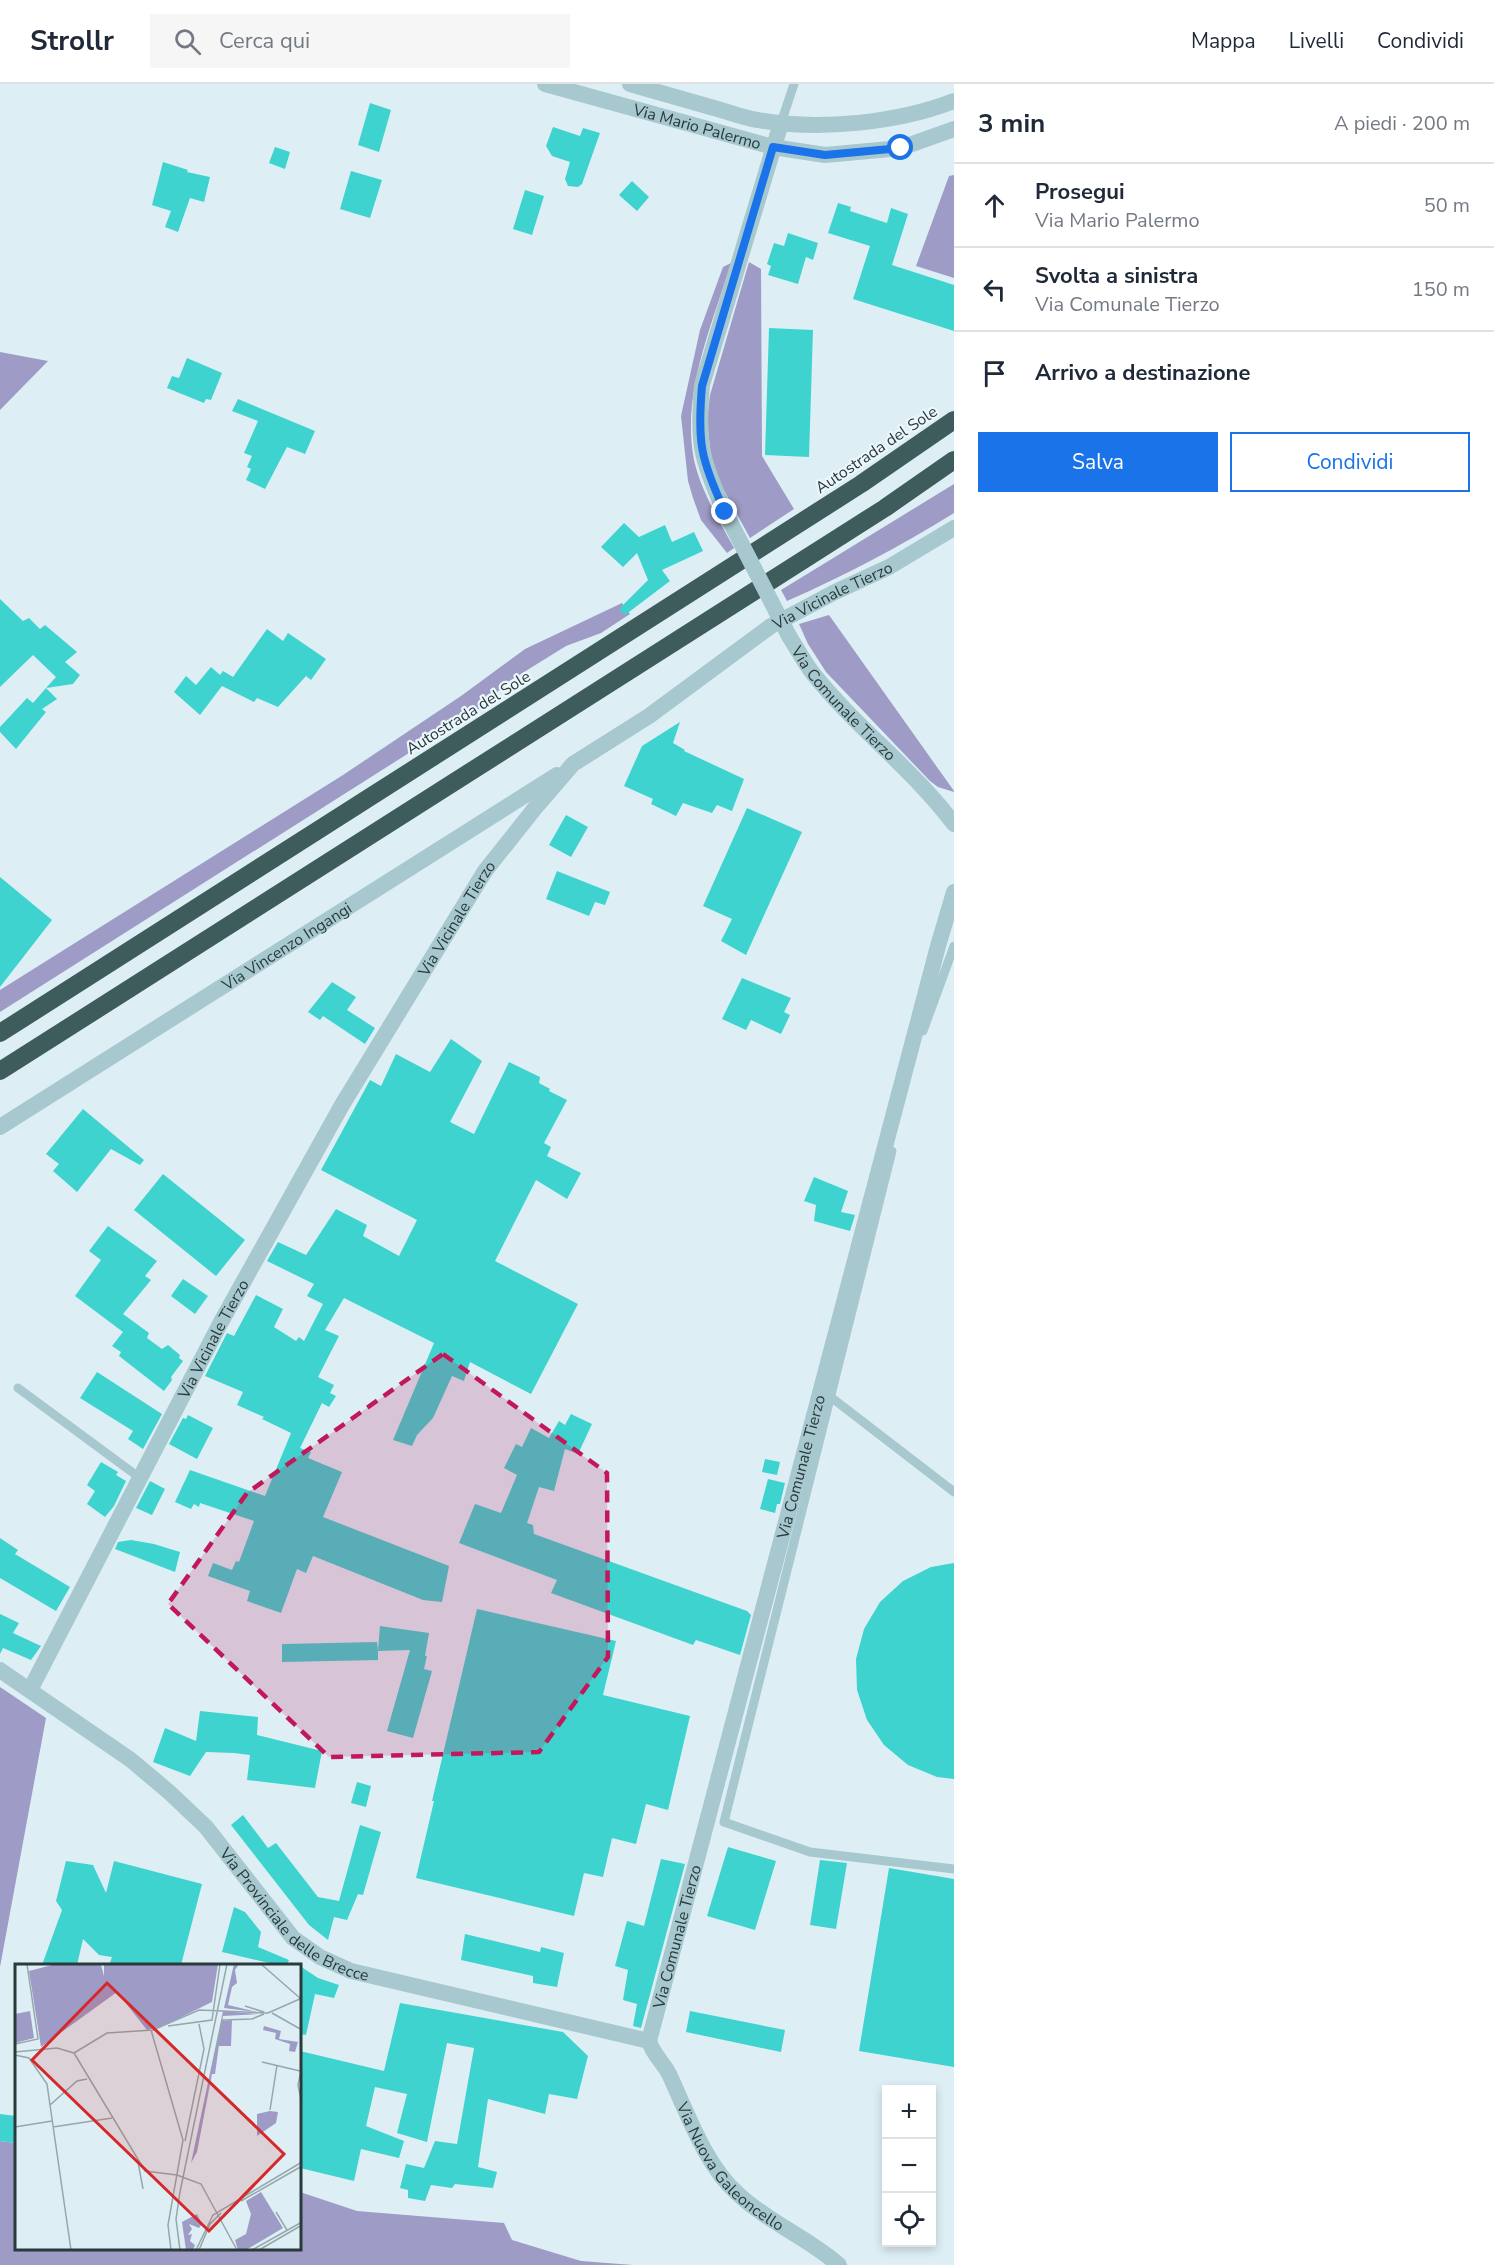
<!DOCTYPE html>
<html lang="it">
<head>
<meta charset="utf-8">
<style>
	:root { --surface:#fff; --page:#f6f6f7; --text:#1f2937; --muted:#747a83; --line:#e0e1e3; --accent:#1a73e8 }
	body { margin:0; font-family:"Nunito Sans",sans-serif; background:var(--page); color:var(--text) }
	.controls { position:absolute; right:18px; bottom:18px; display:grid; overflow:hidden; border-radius:0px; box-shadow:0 3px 9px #0003 }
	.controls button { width:54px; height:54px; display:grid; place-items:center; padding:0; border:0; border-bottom:2px solid var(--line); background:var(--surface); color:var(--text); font:30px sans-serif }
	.stop { position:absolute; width:18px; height:18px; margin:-14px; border:4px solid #1a73e8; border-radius:50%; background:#fff }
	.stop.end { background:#1a73e8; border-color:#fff; box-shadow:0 2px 6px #0008 }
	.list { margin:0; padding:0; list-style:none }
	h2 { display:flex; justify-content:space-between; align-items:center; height:78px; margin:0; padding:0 24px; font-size:26px }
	h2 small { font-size:20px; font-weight:400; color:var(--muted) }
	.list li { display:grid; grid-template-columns:39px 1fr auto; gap:18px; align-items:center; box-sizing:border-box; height:84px; padding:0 24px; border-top:2px solid var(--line) }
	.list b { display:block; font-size:22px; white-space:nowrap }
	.list p { margin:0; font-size:20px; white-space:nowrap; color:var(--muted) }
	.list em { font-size:20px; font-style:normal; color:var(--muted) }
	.actions { display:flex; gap:12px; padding:18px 24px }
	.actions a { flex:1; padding:14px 0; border:2px solid var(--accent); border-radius:0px; text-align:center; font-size:21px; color:var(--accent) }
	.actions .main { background:var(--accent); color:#fff }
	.icon { flex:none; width:33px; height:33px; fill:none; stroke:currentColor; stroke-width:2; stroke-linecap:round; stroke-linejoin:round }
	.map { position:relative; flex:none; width:954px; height:2181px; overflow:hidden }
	header { display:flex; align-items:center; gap:36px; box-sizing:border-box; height:84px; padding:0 30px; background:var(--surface); border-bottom:2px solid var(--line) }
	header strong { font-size:28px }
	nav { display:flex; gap:33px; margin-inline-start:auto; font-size:21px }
	.search { width:420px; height:54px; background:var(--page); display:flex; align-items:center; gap:15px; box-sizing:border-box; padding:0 21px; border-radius:0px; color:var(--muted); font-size:22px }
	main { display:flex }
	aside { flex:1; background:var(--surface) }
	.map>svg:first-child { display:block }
	.green { fill:#9e9bc6 }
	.building { fill:#3ed3cf }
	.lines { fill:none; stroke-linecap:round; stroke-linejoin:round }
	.service { stroke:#a7c8cf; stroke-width:9 }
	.minor { stroke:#a7c8cf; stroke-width:16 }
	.tertiary { stroke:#a7c8cf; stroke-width:16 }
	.motorway { stroke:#3f5c5d; stroke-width:18 }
	.minor-bridge { stroke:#a7c8cf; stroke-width:16 }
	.route { stroke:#1a73e8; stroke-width:8 }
	.marked { fill:#c2185b; fill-opacity:0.2; stroke:#c2185b; stroke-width:4.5; stroke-dasharray:12 8; stroke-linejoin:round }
	.labels { text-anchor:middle; stroke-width:4.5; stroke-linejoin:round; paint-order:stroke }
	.street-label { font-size:16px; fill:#293a3b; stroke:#ebf7fc }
	.inset-road { fill:none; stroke:#95a7ab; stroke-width:1.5 }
	.view { fill:#d62828; fill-opacity:0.15; stroke:#d62828; stroke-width:3 }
	.inset-edge { fill:none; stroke:#293a3b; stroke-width:3 }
</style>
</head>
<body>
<header>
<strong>Strollr</strong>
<div class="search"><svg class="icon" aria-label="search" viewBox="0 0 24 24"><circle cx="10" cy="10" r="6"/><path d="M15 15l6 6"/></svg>Cerca qui</div>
<nav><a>Mappa</a><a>Livelli</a><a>Condividi</a></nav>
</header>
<main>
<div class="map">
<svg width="954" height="2181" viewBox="0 0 954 2181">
	<rect width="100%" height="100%" fill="#ddeff5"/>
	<path class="green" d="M 954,91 L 954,194 L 916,182 L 949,92 Z
		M 749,178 L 761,185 L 762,372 L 794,425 L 750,454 L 721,401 L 711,372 L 707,337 L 710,311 Z
		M 731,179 C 712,242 681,309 694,376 C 701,407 719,436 734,464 L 727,469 L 701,436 L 693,414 L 688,397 L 681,332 L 700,246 L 723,183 Z
		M 0,268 L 48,277 L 0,326 Z
		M 954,400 L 954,429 C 899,463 846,491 787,517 L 781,506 Z
		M 622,519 L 630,530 L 601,549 L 566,562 L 508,598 L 480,624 L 0,928 L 0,906 L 343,691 L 461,612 L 525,565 Z
		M 829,531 L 954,707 L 954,708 L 938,703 L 930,697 L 826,588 L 808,560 L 799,540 Z
		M 0,1603 L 46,1634 L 0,1883 Z
		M 0,2057 L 16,2059 L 16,2164 L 300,2164 L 300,2108 L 357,2127 L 504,2139 L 512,2156 L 581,2177 L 633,2181 L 0,2181 Z"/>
	<path class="building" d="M 370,19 L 391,26 L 379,68 L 358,61 Z
		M 553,43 L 580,52 L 583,44 L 600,49 L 582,100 L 578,103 L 568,102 L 565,95 L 570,78 L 552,72 L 546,62 Z
		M 275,63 L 290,68 L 285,85 L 269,79 Z
		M 163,78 L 188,86 L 187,88 L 210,93 L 204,118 L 190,114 L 178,148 L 165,143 L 171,127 L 152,121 Z
		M 351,87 L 382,96 L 370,134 L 340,125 Z
		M 632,97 L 649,113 L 637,127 L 619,111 Z
		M 525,106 L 544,112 L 532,151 L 513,145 Z
		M 838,119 L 851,123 L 850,127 L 887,139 L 891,124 L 908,130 L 892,181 L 954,201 L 954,247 L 853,215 L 870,162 L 828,149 Z
		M 788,149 L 818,159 L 813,176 L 806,173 L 798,200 L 768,191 L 771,182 L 767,180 L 774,159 L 784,162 Z
		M 769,244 L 813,246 L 809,373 L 765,371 Z
		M 187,274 L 222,289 L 211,316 L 206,315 L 204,319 L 167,304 L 172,292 L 179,294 Z
		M 238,315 L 315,347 L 305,370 L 287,363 L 265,405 L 246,396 L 251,385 L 247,383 L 252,372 L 244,369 L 258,337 L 232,327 Z
		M 624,439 L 639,453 L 665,441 L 672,458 L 694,448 L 703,467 L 662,486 L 670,497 L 625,531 L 619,525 L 648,496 L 637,469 L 623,483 L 601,463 Z
		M 0,515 L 23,537 L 29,534 L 40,545 L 45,541 L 77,568 L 65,578 L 80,591 L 73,600 L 46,604 L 56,593 L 33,571 L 0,603 Z
		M 267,545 L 283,557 L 288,549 L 326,575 L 311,596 L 306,592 L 278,623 L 257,614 L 254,618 L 222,602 L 200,631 L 174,608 L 186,592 L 196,601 L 211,583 L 220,591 L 223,587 L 233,593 Z
		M 46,604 L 57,615 L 42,625 L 46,628 L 16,665 L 0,648 L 0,643 L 27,614 L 33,619 Z
		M 680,638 L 673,659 L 685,666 L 684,667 L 744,695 L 732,727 L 717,721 L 712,729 L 683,719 L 676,732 L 651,720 L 653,715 L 624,702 L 642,662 Z
		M 747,724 L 802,748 L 746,871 L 721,857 L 732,835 L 703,822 Z
		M 566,731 L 588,743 L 571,773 L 549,761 Z
		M 557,787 L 610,808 L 605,821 L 595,818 L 589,832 L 546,815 Z
		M 0,793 L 52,836 L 0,903 Z
		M 742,894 L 791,914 L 784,928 L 790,931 L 781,950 L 751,936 L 746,946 L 722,935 Z
		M 332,898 L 356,913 L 347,926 L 375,944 L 365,960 L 323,932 L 320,936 L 308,928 Z
		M 451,955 L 482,977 L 450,1038 L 474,1050 L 509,978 L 540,993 L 539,999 L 550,1005 L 549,1007 L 567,1016 L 544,1059 L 551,1063 L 547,1072 L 581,1089 L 567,1115 L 536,1096 L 495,1177 L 578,1220 L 531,1310 L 470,1278 L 464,1297 L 452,1292 L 433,1334 L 417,1351 L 412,1362 L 393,1356 L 434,1259 L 344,1214 L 325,1246 L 339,1252 L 318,1293 L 334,1301 L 330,1309 L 336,1312 L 329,1323 L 322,1319 L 300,1364 L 311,1368 L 308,1374 L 342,1388 L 323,1433 L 449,1482 L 442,1518 L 423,1516 L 313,1472 L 306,1489 L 297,1485 L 281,1529 L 247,1517 L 250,1507 L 208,1492 L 213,1479 L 232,1486 L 236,1477 L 239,1478 L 254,1437 L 200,1419 L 199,1423 L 194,1420 L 191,1425 L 175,1418 L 190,1386 L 265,1412 L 291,1349 L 262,1335 L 264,1333 L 237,1321 L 243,1308 L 205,1292 L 227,1249 L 234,1252 L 256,1211 L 283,1225 L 274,1243 L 296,1257 L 299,1253 L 304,1257 L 323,1220 L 307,1212 L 314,1200 L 267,1177 L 278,1158 L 306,1171 L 336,1125 L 367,1141 L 363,1152 L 399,1172 L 417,1136 L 321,1086 L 370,996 L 381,1002 L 396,970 L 430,988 Z
		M 83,1025 L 144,1076 L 140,1081 L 111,1065 L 77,1108 L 53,1087 L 59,1080 L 46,1070 Z
		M 163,1090 L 245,1156 L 216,1192 L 134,1126 Z
		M 814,1093 L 848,1107 L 841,1128 L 855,1131 L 850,1147 L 814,1137 L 816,1121 L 804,1117 Z
		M 108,1142 L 157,1177 L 145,1192 L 151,1196 L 123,1230 L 149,1249 L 147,1254 L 162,1265 L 168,1261 L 180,1271 L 179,1274 L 183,1277 L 171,1293 L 172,1296 L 164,1307 L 119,1272 L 121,1268 L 112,1262 L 123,1248 L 75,1212 L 101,1176 L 89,1167 Z
		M 183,1195 L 208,1212 L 195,1230 L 171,1212 Z
		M 97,1288 L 162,1330 L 143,1365 L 128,1355 L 133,1347 L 80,1314 Z
		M 571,1330 L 592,1340 L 578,1370 L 565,1365 L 554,1407 L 539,1403 L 527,1439 L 533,1441 L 534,1450 L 747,1527 L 751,1531 L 740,1571 L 696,1556 L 693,1561 L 551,1509 L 557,1496 L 459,1459 L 475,1420 L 501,1429 L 517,1391 L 504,1384 L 516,1360 L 522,1363 L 531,1344 L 549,1354 L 559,1337 L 565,1341 Z
		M 188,1331 L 213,1344 L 197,1375 L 169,1360 L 183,1334 L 186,1335 Z
		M 765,1375 L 780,1378 L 777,1391 L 762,1388 Z
		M 101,1378 L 118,1388 L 116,1391 L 126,1397 L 114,1422 L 105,1433 L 87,1420 L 95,1407 L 87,1401 Z
		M 768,1395 L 785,1399 L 780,1420 L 777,1420 L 775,1429 L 760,1425 Z
		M 150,1397 L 165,1405 L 152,1431 L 136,1424 Z
		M 0,1454 L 18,1466 L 15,1470 L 70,1503 L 56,1527 L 0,1494 Z
		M 131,1456 L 154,1460 L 180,1468 L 175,1488 L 115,1465 L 118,1458 Z
		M 954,1479 L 954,1695 L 937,1693 L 908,1681 L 884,1661 L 867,1636 L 857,1606 L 856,1575 L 864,1545 L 880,1518 L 903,1497 L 931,1483 Z
		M 477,1525 L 616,1557 L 603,1611 L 690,1632 L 668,1726 L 646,1720 L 636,1760 L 612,1754 L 603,1793 L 584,1789 L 574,1832 L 416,1794 L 434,1717 L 432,1717 Z
		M 0,1530 L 19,1539 L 13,1549 L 41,1562 L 31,1576 L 3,1564 L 0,1570 Z
		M 380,1542 L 429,1549 L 425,1572 L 427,1572 L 424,1585 L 432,1587 L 413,1654 L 387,1647 L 410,1566 L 378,1567 L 378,1576 L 282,1578 L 282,1560 L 377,1558 L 378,1567 Z
		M 200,1627 L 258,1633 L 257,1651 L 322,1667 L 315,1704 L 247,1696 L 250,1671 L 234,1669 L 206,1668 L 190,1692 L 153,1678 L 165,1644 L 196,1657 Z
		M 357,1698 L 371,1702 L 366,1723 L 351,1719 Z
		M 243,1731 L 268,1764 L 276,1759 L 318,1813 L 339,1817 L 360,1741 L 381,1748 L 363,1811 L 358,1810 L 347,1836 L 334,1833 L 328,1856 L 309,1841 L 231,1741 Z
		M 728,1763 L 776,1777 L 755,1846 L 707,1832 Z
		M 661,1775 L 685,1780 L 641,1944 L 633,1942 L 637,1920 L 623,1916 L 628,1886 L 615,1882 L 627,1837 L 644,1842 Z
		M 820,1776 L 847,1779 L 836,1845 L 810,1841 Z
		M 66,1777 L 93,1781 L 106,1809 L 114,1777 L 202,1800 L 181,1881 L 109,1881 L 112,1873 L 99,1871 L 83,1855 L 77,1881 L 42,1881 L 62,1826 L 56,1817 Z
		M 889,1784 L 954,1795 L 954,1983 L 859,1967 Z
		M 234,1823 L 245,1828 L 261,1848 L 258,1863 L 289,1876 L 287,1881 L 278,1881 L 222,1868 Z
		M 465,1850 L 540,1868 L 541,1863 L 564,1869 L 557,1903 L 533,1899 L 533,1892 L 461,1876 Z
		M 300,1882 L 318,1894 L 339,1901 L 334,1914 L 315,1910 L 306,1951 L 300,1950 Z
		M 400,1919 L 563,1948 L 588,1972 L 577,2015 L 549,2010 L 545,2030 L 488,2015 L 478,2083 L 497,2088 L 493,2104 L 455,2100 L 452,2104 L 431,2101 L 425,2117 L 408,2114 L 408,2106 L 400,2104 L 406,2080 L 424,2084 L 435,2057 L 457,2060 L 474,1964 L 447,1959 L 427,2058 L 397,2049 L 407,2010 L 375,2003 L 366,2042 L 404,2057 L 399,2074 L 361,2065 L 354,2097 L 300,2084 L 300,1967 L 384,1987 Z
		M 690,1927 L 785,1946 L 781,1968 L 686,1948 Z
		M 0,2030 L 16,2032 L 16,2059 L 0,2057 Z"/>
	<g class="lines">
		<path class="service" d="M 781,39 L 794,0
			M 923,947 L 954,862
			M 892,1067 L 724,1738 L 810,1768 L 954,1785
			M 18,1304 L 140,1394
			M 832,1314 L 954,1408"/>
		<g class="minor">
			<path d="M 725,428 C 701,376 697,359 702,301 L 781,39"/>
			<path id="s1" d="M 789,552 C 796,563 803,576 811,587 C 854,642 912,684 954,740"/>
			<path id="s2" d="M 0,1043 L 557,691"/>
			<path id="s3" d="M 0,1586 L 131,1676 L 169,1708 L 206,1743 L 293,1854 L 320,1873 L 351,1887 L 649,1957"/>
			<path id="s4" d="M 30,1606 L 221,1238 L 342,1021 L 485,787 L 535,724 L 573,680 L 649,632 L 771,542 L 835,508 L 889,483 L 954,444"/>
			<path id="s5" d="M 649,1957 L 938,862 L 954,808"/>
			<path id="s6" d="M 649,1957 C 653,1971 665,1980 670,1992 C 688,2031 706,2082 738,2110 C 768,2138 808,2154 839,2181"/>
		</g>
		<g class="tertiary">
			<path id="s7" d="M 545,0 L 773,63 L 825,71 L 901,64 L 954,45"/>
			<path d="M 630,0 C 658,8 686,16 714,24 C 729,28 743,34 758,36 C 818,47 898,39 954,17"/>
		</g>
		<path class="motorway" d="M 0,949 L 861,400 L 954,336
			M 0,987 L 885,424 L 954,376"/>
		<path class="minor-bridge" d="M 725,428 L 789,552"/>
	</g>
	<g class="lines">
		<path class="route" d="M 725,428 C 701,376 697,359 702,302 L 773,63 L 825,71 L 901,64"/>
	</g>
	<path class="marked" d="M 443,1270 L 607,1389 L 608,1573 L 539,1668 L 329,1673 L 168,1520 L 247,1409 Z"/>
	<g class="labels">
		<g class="street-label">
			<text dy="6" stroke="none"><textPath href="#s7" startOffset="158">Via Mario Palermo</textPath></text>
			<text transform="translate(876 365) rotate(-34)" y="6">Autostrada del Sole</text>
			<text dy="6" stroke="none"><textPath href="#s4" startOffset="1386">Via Vicinale Tierzo</textPath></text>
			<text dy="6" stroke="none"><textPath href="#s1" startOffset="87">Via Comunale Tierzo</textPath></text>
			<text transform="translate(468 628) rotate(-32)" y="6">Autostrada del Sole</text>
			<text dy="6" stroke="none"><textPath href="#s4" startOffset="882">Via Vicinale Tierzo</textPath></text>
			<text dy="6" stroke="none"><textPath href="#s2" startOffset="339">Via Vincenzo Ingangi</textPath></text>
			<text dy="6" stroke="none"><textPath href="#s4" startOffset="396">Via Vicinale Tierzo</textPath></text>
			<text dy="6" stroke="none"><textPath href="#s5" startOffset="594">Via Comunale Tierzo</textPath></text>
			<text dy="6" stroke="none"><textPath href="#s3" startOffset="387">Via Provinciale delle Brecce</textPath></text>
			<text dy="6" stroke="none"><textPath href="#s5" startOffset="108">Via Comunale Tierzo</textPath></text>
			<text dy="6" stroke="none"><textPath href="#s6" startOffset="152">Via Nuova Galeoncello</textPath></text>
		</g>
	</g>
	<g transform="translate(15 1880)">
		<rect width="286" height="286" fill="#ddeff5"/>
		<path d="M 41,0 L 86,1 L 89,12 L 89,0 L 203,0 L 197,38 L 148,62 L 132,66 L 102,28 L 26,83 L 14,7 ZM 219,0 L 224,0 L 220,6 L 222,19 L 217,23 L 213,41 L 242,48 L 209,44 ZM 15,47 L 19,74 L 0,79 L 0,50 ZM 208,47 L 244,50 L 208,52 L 200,110 L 197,110 L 182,188 L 176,199 ZM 217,56 L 216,82 L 203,82 L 208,57 ZM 249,62 L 266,67 L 264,75 L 283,78 L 280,88 L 274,87 L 275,80 L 260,75 L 261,69 L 248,66 ZM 255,147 L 263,148 L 261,159 L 242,172 L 242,150 ZM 246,228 L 268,264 L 231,286 L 223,286 L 220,276 L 231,270 L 236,250 L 231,237 ZM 182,250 L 187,260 L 184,264 L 174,260 L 177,265 L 173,271 L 177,270 L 175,277 L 180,281 L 178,286 L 171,286 L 167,258 Z" fill="#9e9bc6"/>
		<path class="inset-road" d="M 246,0 L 286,35M 230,42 L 249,48M 257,49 L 287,66M 153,62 L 197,56 L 205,0M 136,66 L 168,176 L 153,261 L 156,286M 0,80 L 23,75 L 12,0M 0,88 L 42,84 L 59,89M 59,89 L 130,207 L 162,211 L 186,220 L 222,286M 59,89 L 92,69 L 138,66 L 184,46 L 253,49 L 287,34M 0,91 L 14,94 L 32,120 L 35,141 L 62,117 L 72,115M 199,97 L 208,56 L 237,55 L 249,50M 247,98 L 285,107M 287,102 L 283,121 L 287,140M 35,141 L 56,286M 255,146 L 262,101M 0,163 L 37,157M 38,163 L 97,154M 170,177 L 189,85 L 184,60M 123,198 L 128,225M 226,237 L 287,202M 261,248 L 272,266M 165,286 L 161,255 L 165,228 L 212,0M 181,286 L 198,251 L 287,198M 184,286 L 195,260 L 206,249M 237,286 L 287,258M 244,286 L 287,261"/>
		<path class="view" d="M 92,19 L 269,190 L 194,267 L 17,96 Z"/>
		<rect width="286" height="286" class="inset-edge"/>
	</g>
</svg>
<div class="controls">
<button>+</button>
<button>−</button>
<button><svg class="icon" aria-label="locate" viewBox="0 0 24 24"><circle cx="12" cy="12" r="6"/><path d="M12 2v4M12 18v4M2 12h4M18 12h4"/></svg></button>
</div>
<div class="stop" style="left:901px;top:64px"></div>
<div class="stop end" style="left:725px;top:428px"></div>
</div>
<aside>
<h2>3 min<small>A piedi · 200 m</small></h2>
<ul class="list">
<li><svg class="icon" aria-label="ahead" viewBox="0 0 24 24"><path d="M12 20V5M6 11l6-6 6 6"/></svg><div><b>Prosegui</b><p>Via Mario Palermo</p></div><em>50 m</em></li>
<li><svg class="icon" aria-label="left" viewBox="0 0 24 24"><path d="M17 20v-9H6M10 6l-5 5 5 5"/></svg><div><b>Svolta a sinistra</b><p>Via Comunale Tierzo</p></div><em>150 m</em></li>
<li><svg class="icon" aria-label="arrive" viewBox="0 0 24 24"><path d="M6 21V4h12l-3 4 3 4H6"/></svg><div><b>Arrivo a destinazione</b></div></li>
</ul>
<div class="actions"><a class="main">Salva</a><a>Condividi</a></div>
</aside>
</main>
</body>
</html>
